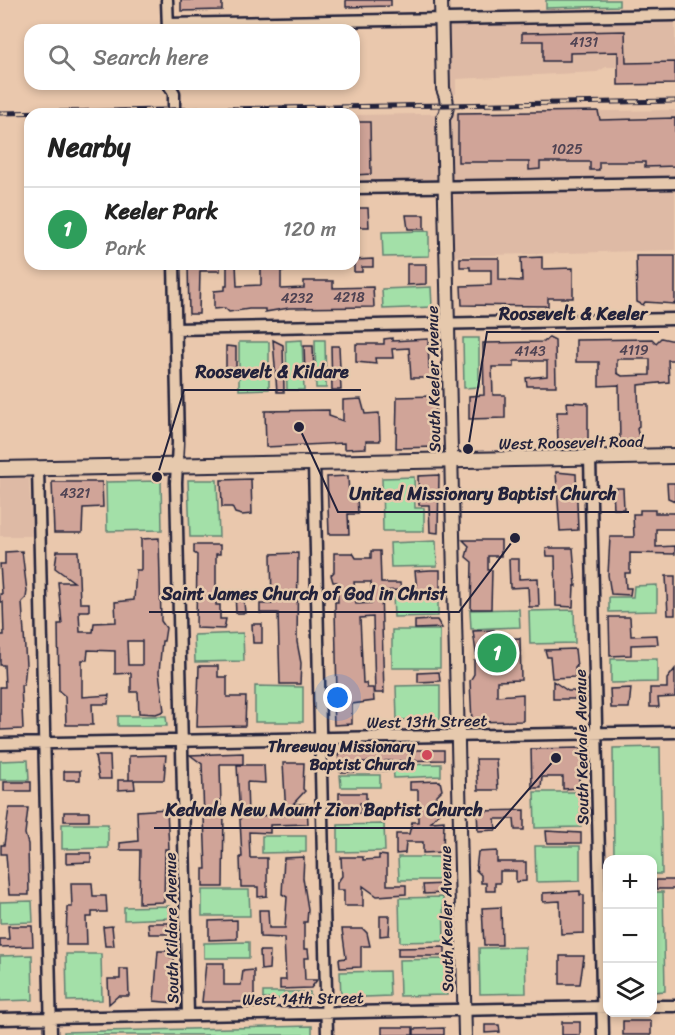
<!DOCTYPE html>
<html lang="en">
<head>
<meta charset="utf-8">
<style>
	:root { --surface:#fff; --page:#f2f2f2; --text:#222; --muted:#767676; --line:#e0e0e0; --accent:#d1495b }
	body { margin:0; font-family:Sriracha,sans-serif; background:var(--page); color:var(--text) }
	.controls { position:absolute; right:18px; bottom:18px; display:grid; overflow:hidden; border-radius:12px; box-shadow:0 3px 9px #0003 }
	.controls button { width:54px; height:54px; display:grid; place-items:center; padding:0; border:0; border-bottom:2px solid var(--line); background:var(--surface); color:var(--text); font:30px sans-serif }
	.you { position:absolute; left:338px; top:698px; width:21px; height:21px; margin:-15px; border:4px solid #fff; border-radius:50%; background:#1a73e8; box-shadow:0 0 0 9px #1a73e833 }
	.badge { display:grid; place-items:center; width:39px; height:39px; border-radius:50%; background:var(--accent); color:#fff; font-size:20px; font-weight:700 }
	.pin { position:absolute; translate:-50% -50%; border:3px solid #fff; box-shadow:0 2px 6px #0006 }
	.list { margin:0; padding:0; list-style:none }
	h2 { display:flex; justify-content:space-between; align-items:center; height:78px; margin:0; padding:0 24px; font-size:26px }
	h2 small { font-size:20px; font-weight:400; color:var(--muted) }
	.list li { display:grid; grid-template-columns:39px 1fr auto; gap:18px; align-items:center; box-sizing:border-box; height:84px; padding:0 24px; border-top:2px solid var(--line) }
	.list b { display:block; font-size:22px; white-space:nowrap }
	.list p { margin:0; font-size:20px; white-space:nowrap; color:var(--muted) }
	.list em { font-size:20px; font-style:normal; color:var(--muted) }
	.icon { flex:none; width:33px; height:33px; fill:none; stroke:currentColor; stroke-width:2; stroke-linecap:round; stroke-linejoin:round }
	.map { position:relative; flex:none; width:675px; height:1035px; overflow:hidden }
	.search { position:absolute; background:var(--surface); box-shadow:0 3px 9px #0003; left:24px; top:24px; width:336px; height:66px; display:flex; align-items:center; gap:15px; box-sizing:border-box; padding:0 21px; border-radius:18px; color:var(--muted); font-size:22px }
	.panel { position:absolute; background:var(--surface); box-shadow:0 3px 9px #0003; left:24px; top:108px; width:336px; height:162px; border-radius:18px }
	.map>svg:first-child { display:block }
	.built { fill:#debaa5 }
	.green { fill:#a3e0a8; stroke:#628172; stroke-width:1.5 }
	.building { fill:#d0a498; stroke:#22223b; stroke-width:1.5; fill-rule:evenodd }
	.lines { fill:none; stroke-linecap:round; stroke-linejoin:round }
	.minor-casing { stroke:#22223b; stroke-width:15 }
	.tertiary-casing { stroke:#22223b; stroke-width:16 }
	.secondary-casing { stroke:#22223b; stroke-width:18 }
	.minor { stroke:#e6c9ad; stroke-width:10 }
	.tertiary { stroke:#e6c9ad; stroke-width:12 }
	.secondary { stroke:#e6c9ad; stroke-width:14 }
	.rail-casing { stroke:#22223b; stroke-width:5 }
	.rail { stroke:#e6c9ad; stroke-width:3; stroke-dasharray:9; stroke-linecap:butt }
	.poi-dot { fill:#d1495b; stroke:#e6c9ad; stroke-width:2 }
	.labels { text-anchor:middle; stroke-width:5; stroke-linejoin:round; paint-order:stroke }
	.number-label { font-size:14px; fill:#4e4252 }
	.street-label { font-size:16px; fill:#22223b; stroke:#e6c9ad }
	.poi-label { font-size:16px; font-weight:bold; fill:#22223b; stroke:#e6c9ad; text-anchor:end }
	.leader { fill:none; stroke:#22223b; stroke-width:2 }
	.callout-dot { fill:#22223b; stroke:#e6c9ad; stroke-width:2 }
	.callout-label { font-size:18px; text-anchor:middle; font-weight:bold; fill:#22223b; stroke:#e6c9ad; stroke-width:5; stroke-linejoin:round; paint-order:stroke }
</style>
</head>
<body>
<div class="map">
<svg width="675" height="1035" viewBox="0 0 675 1035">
	<rect width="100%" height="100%" fill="#eac8ad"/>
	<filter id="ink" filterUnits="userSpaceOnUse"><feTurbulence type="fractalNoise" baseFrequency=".0167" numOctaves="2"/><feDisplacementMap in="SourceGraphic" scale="12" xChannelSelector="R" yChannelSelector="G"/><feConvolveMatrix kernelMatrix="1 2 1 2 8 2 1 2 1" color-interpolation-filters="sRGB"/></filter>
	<g filter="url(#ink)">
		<path class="built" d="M 675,21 L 675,85 L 617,86 L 617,67 L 606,67 L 597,72 L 456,79 L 456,94 L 447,94 L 445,24 Z
			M 675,110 L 675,250 L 452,256 L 450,179 L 354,181 L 354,115 Z
			M 0,478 L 29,478 L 32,536 L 0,536 Z"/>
		<path class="green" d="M 546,0 L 619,0 L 619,6 L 546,8 Z
			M 429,231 L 429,256 L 383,257 L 382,232 Z
			M 431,287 L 432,307 L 383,309 L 382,289 Z
			M 463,338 L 479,338 L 479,387 L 464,388 Z
			M 302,340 L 304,390 L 287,390 L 286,341 Z
			M 315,340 L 325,340 L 326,388 L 316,388 Z
			M 239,342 L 269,342 L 269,389 L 239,390 Z
			M 414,477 L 415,508 L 424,508 L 424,531 L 383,531 L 382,478 Z
			M 188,480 L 217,480 L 219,537 L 190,537 Z
			M 161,481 L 162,530 L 107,531 L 106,482 Z
			M 436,541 L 437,566 L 391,567 L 390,543 Z
			M 657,585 L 657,611 L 609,612 L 609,597 L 633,597 L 634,586 Z
			M 438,592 L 438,616 L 394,617 L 393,594 Z
			M 519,609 L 520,627 L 471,629 L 470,610 Z
			M 574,610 L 575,643 L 530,644 L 529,611 Z
			M 392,630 L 440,630 L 440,668 L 392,668 Z
			M 243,633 L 244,661 L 195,662 L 194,635 Z
			M 611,659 L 657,659 L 657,682 L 611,683 Z
			M 440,685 L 440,719 L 397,720 L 396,686 Z
			M 255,686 L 303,687 L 303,722 L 255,722 Z
			M 118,716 L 166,716 L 167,726 L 118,726 Z
			M 660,747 L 662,874 L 653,874 L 652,860 L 614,859 L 613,748 Z
			M 28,760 L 29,780 L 0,780 L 0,761 Z
			M 441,764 L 441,776 L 394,778 L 393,765 Z
			M 340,775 L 380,775 L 380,787 L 341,787 Z
			M 534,792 L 580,792 L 581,827 L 535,828 Z
			M 62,824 L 108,824 L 108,848 L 62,849 Z
			M 384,824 L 385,851 L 338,852 L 338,825 Z
			M 262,836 L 306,836 L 306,852 L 262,853 Z
			M 535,846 L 580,846 L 580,881 L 536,882 Z
			M 398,857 L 444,857 L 444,880 L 399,880 Z
			M 202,890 L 249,890 L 250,916 L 202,916 Z
			M 653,892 L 663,892 L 665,991 L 653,992 Z
			M 443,897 L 444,941 L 400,942 L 399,898 Z
			M 32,901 L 33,922 L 0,923 L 0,902 Z
			M 170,906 L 170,918 L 124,920 L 124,907 Z
			M 249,942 L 249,958 L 204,958 L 204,943 Z
			M 525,947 L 526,993 L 480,994 L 479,948 Z
			M 66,954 L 101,954 L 102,1000 L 67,1001 Z
			M 32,955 L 33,1000 L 0,1001 L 0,956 Z
			M 446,959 L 447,995 L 400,996 L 399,960 Z
			M 389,971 L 390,996 L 341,998 L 340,972 Z
			M 263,992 L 310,992 L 310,998 L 263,999 Z
			M 312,1026 L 312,1035 L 64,1035 L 64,1032 Z"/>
		<path class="building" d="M 181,0 L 222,0 L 222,10 L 181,11 Z
			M 346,0 L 391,0 L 391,6 L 346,7 Z
			M 625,31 L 626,63 L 675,62 L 675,84 L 618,85 L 618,52 L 570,53 L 570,61 L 543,61 L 543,41 L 522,41 L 522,33 Z
			M 598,111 L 600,120 L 675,118 L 675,166 L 645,167 L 645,162 L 599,162 L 599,170 L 590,170 L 590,162 L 540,162 L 540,169 L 529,170 L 529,162 L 458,162 L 458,113 Z
			M 354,122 L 370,122 L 371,174 L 354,175 Z
			M 357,208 L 368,208 L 369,227 L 354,227 L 354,210 Z
			M 406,215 L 424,215 L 424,229 L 408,229 Z
			M 636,256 L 675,256 L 675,304 L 645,302 L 643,305 L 637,302 Z
			M 542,257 L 542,269 L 573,268 L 573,298 L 548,298 L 548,306 L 462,305 L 461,286 L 491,285 L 491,270 L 470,270 L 470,267 L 460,267 L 460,258 L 499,258 L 499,280 L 522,281 L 521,258 Z
			M 373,259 L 373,267 L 362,267 L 362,272 L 354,272 L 354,260 Z
			M 188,264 L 220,264 L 220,271 L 200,271 L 199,314 L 189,314 Z
			M 227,264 L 236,264 L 237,286 L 261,285 L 261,264 L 295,264 L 295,270 L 281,271 L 281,289 L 304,288 L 304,281 L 333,281 L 333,288 L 373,287 L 374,307 L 289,308 L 265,312 L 265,309 L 249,309 L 229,312 L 225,308 L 214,309 L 214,291 L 225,290 L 225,286 L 227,286 Z
			M 407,264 L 426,264 L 426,284 L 407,285 Z
			M 549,337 L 555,340 L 556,386 L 527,386 L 526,378 L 547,376 L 547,361 L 514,361 L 514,367 L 492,367 L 493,395 L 505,395 L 505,418 L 469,419 L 469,396 L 484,395 L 483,343 L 544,342 Z
			M 392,338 L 392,341 L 428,339 L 429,369 L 432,369 L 432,378 L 411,378 L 409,348 L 392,349 L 393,358 L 375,358 L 376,364 L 356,362 L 356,344 L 384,344 L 384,339 Z
			M 661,338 L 675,341 L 675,360 L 668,360 L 669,382 L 638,385 L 639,426 L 637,429 L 640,442 L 620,444 L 619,385 L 599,386 L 599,362 L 576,362 L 576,340 L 652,339 L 656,343 ZM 617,359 L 650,359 L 650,375 L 622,376 L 617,373 Z
			M 273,340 L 283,345 L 284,392 L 277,392 Z
			M 226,346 L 236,347 L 236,371 L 226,371 Z
			M 304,346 L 313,346 L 314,375 L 305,375 Z
			M 331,346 L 339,346 L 341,390 L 332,390 Z
			M 435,396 L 437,447 L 396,448 L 397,397 Z
			M 361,399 L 365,414 L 379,413 L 380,441 L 366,441 L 366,448 L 344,449 L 344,443 L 266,447 L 265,411 L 329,410 L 329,416 L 343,421 L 343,400 Z
			M 567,402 L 588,403 L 588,444 L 558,444 L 557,412 L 568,412 Z
			M 556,472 L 576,474 L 578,530 L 560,531 Z
			M 439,475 L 438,533 L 430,532 L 429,505 L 419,505 L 418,476 Z
			M 348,476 L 349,496 L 357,496 L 358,514 L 348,514 L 349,534 L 329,534 L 327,477 Z
			M 251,479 L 252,514 L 242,515 L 235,513 L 232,507 L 222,507 L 221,480 Z
			M 52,482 L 102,482 L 103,507 L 83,508 L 82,533 L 54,533 Z
			M 667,483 L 675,483 L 675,501 L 668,498 Z
			M 616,488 L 623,488 L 624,509 L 614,509 L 613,491 Z
			M 640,510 L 655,510 L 655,513 L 675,513 L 675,529 L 656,529 L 656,547 L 675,546 L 675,554 L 630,553 L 630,573 L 625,573 L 626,588 L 631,588 L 630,595 L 611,594 L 608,575 L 610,537 L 634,537 L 633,514 L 640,514 Z
			M 159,538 L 161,621 L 166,628 L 164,641 L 162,641 L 159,672 L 164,711 L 156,714 L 139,713 L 138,692 L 131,692 L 131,673 L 115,674 L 115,651 L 88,650 L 87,660 L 82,660 L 82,697 L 109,695 L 108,704 L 92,704 L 93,725 L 66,725 L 65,696 L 59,691 L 58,624 L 62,624 L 58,582 L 74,582 L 55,568 L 57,551 L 78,551 L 80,603 L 89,603 L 89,611 L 79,611 L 80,632 L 93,632 L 94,623 L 116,622 L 115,602 L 134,600 L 136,570 L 141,570 L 141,539 ZM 127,641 L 142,641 L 142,665 L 128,665 Z
			M 463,540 L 501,540 L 501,556 L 488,556 L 488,570 L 492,570 L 491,609 L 471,609 L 472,562 L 466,557 L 469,546 Z
			M 194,545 L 220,545 L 220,554 L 216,554 L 216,605 L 220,605 L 220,619 L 226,619 L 224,629 L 196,628 L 197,555 L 194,553 Z
			M 546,548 L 573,548 L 576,586 L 574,586 L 573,607 L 556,606 L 555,556 L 547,556 Z
			M 22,551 L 27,591 L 26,598 L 22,602 L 26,665 L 24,685 L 21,685 L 23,729 L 0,730 L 0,687 L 5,687 L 4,665 L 0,665 L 0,635 L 4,635 L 3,602 L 0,602 L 0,594 L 2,594 L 0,564 L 5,564 L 5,552 Z
			M 371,551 L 380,551 L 381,583 L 400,583 L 401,590 L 381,591 L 384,693 L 375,693 L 373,617 L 360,618 L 363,683 L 366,683 L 367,688 L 373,688 L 374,701 L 352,704 L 352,724 L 334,725 L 333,700 L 337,694 L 335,612 L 335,602 L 338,602 L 337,582 L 333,582 L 331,575 L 334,572 L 334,553 L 353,553 L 356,558 L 371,558 ZM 354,582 L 371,582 L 372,603 L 356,604 Z
			M 298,553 L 297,642 L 301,663 L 300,684 L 280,684 L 278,613 L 260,613 L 260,604 L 272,604 L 271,554 Z
			M 509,559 L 519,559 L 519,579 L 538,578 L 539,607 L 529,607 L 528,587 L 510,588 Z
			M 431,570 L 440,570 L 440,590 L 417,591 L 415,571 Z
			M 666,576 L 675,576 L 675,615 L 668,615 Z
			M 243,591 L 245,613 L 236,613 L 235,592 Z
			M 609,617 L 630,617 L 631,636 L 657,635 L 658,644 L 631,645 L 631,655 L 610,656 Z
			M 431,620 L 437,620 L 442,628 L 415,629 L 415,621 Z
			M 252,624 L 262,624 L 262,643 L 253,643 Z
			M 494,630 L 494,639 L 520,638 L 521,680 L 497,681 L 497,696 L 523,694 L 523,721 L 472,722 L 470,681 L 474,674 L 474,660 L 477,660 L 473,631 Z
			M 575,649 L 577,667 L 575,667 L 575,677 L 552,678 L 550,657 L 547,657 L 545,650 Z
			M 199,666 L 218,666 L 218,677 L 227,677 L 227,697 L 246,697 L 245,726 L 197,727 Z
			M 675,669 L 675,697 L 658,698 L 659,707 L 650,707 L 650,688 L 667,688 L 667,679 Z
			M 439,672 L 440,681 L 418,682 L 418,673 Z
			M 553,681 L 568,691 L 574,691 L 580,699 L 553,699 Z
			M 631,688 L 629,708 L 611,708 L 610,689 Z
			M 582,748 L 583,777 L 579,777 L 579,788 L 563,789 L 563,777 L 542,777 L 541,788 L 532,788 L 531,749 Z
			M 392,750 L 444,750 L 444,760 L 385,761 L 386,771 L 375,771 L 375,762 L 361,762 L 359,772 L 340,772 L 338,753 Z
			M 243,753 L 243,764 L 220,764 L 221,807 L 224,807 L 223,887 L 203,887 L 203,869 L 206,869 L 202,764 L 190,755 Z
			M 166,755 L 164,780 L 129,780 L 129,756 Z
			M 95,756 L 110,756 L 111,779 L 99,779 Z
			M 476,759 L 496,759 L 498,790 L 478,790 Z
			M 283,763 L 304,763 L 303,789 L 305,791 L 293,804 L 307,804 L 308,824 L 270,825 L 270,833 L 249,832 L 250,858 L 267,858 L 267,896 L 258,897 L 258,887 L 241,887 L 240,857 L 242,857 L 237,765 L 264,765 L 265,783 L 247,782 L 248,816 L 286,815 Z
			M 64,771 L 80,771 L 80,780 L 64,780 Z
			M 118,780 L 134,780 L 135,789 L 118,790 Z
			M 440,781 L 442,790 L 430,802 L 440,802 L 443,808 L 431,822 L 444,821 L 443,852 L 423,853 L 423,842 L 406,842 L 405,853 L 396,854 L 396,834 L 409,834 L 412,822 L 418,822 L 418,790 L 410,790 L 410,782 Z
			M 4,782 L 31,782 L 31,791 L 4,791 Z
			M 339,793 L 366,793 L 366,803 L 360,803 L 361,813 L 339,814 Z
			M 9,808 L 28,808 L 25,834 L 28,844 L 29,895 L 9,895 L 6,854 L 1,854 L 1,845 L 4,845 Z
			M 167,809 L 169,849 L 165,849 L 164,902 L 139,903 L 140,850 L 120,850 L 120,843 L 138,841 L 137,811 Z
			M 524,810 L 524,830 L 515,830 L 514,819 L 495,819 L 496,830 L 478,831 L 477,811 Z
			M 64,812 L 89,812 L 89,821 L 64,821 Z
			M 546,831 L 581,833 L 581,843 L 547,843 Z
			M 497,851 L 497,862 L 526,862 L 526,881 L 516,882 L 516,871 L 500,871 L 500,883 L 495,883 L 495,891 L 486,891 L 486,883 L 481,883 L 481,875 L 476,870 L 478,852 Z
			M 66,853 L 91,853 L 91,862 L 66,863 Z
			M 379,855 L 387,856 L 387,885 L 406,885 L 406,894 L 377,896 L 363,886 L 363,906 L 344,906 L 344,890 L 337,890 L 337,883 L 342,876 L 341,857 L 363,857 L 363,860 L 379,859 Z
			M 304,857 L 303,878 L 308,909 L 307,922 L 304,922 L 304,949 L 308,949 L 309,958 L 304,958 L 305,980 L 317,980 L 311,988 L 280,989 L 280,980 L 286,980 L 284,938 L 260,937 L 259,910 L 268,910 L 269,928 L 285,928 L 287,897 L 282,894 L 284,858 Z
			M 656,880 L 675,880 L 675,889 L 656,889 Z
			M 71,883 L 92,883 L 93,896 L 106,896 L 107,912 L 92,912 L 92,917 L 86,917 L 87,945 L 66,945 L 67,907 L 72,907 Z
			M 444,884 L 445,893 L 424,894 L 423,885 Z
			M 580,891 L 580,895 L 584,895 L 584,933 L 561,934 L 560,901 L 543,902 L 543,893 Z
			M 501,907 L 502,945 L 484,945 L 482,908 Z
			M 380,916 L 390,916 L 389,935 L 380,936 Z
			M 237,920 L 237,939 L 209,940 L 209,921 Z
			M 148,923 L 169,923 L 169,934 L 149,934 Z
			M 8,926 L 32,926 L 33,946 L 0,947 L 0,939 L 9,939 Z
			M 112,926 L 114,946 L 105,946 L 103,927 Z
			M 342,929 L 363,929 L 367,933 L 370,946 L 361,946 L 361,967 L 340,968 L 339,959 L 346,958 Z
			M 445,947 L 445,956 L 398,956 L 398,948 Z
			M 158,951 L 170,951 L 170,957 L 174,957 L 174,1003 L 154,1001 Z
			M 260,951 L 270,951 L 269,969 L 261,970 Z
			M 560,956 L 584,956 L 580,984 L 560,984 Z
			M 206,963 L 224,963 L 224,985 L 241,985 L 243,971 L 254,970 L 254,1002 L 202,1002 Z
			M 120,969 L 128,969 L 129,996 L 118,996 L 109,1004 L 108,979 L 120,979 Z
			M 623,1021 L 651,1021 L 651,1035 L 623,1035 Z
			M 562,1022 L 580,1022 L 580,1035 L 562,1035 Z
			M 485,1025 L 499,1025 L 500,1032 L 485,1033 Z
			M 382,1027 L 413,1027 L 413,1035 L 382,1035 Z
			M 444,1028 L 444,1035 L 414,1035 L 414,1029 Z"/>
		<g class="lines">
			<g class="minor-casing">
				<path id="minor" d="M 167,0 L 168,30
					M 168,24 L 675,15
					M 169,85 L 174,93 L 174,114
					M 354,188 L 675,183
					M 174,264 L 178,443 L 176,483 L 188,1015
					M 175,329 L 675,319
					M 590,458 L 603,1035
					M 314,463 L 327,1035
					M 38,468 L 51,1035
					M 0,744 L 675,732
					M 652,1006 L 675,1006
					M 0,1019 L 608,1007"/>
			</g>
			<g class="tertiary-casing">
				<path id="tertiary" d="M 441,0 L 443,89 C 447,97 449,110 443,118 L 465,1035"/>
			</g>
			<g class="secondary-casing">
				<path id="secondary" d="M 0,469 L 675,456"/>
			</g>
			<use href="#minor" class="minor"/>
			<use href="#tertiary" class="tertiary"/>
			<use href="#secondary" class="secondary"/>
			<g class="rail-casing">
				<path id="rail" d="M 0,113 L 675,101"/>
			</g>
			<use href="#rail" class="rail"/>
		</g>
	</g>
	<circle class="poi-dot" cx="427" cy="755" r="6"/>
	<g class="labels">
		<g class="number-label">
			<text x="584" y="47">4131</text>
			<text x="567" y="154">1025</text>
			<text x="349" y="302">4218</text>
			<text x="297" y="303">4232</text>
			<text x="634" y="355">4119</text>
			<text x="530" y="356">4143</text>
			<text x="75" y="498">4321</text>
		</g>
		<g class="street-label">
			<text transform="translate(433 379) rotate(-91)" y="6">South Keeler Avenue</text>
			<text transform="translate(571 442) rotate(-1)" y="6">West Roosevelt Road</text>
			<text transform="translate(427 721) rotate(-1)" y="6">West 13th Street</text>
			<text transform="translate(581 747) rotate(-91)" y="6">South Kedvale Avenue</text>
			<text transform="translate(446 919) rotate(-91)" y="6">South Keeler Avenue</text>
			<text transform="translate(171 928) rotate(-91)" y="6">South Kildare Avenue</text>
			<text transform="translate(303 998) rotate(-1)" y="6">West 14th Street</text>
		</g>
		<g class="poi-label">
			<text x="415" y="752">Threeway Missionary<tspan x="415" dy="18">Baptist Church</tspan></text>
		</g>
	</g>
	<path class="leader" d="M468 449L487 332H659M157 477L184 390H361M299 427L338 512H629M515 538L459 612H149M556 758L495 828H154"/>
	<g class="callout-dot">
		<circle cx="468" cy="449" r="6"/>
		<circle cx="157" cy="477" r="6"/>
		<circle cx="299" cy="427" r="6"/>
		<circle cx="515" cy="538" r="6"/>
		<circle cx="556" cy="758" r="6"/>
	</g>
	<g class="callout-label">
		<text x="573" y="320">Roosevelt &amp; Keeler</text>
		<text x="272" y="378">Roosevelt &amp; Kildare</text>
		<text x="483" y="500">United Missionary Baptist Church</text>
		<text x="304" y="600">Saint James Church of God in Christ</text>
		<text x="324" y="816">Kedvale New Mount Zion Baptist Church</text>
	</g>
</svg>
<div class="controls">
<button>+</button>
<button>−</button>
<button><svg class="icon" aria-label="layers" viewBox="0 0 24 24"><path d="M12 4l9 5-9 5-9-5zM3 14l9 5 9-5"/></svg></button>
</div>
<div class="you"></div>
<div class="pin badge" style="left:497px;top:653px;background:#2e9e5b">1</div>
<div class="search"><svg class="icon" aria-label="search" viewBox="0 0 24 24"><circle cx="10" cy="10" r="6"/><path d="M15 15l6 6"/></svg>Search here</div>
<section class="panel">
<h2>Nearby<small></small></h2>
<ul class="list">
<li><span class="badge" style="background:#2e9e5b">1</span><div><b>Keeler Park</b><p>Park</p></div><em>120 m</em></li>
</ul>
</section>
</div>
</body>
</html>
